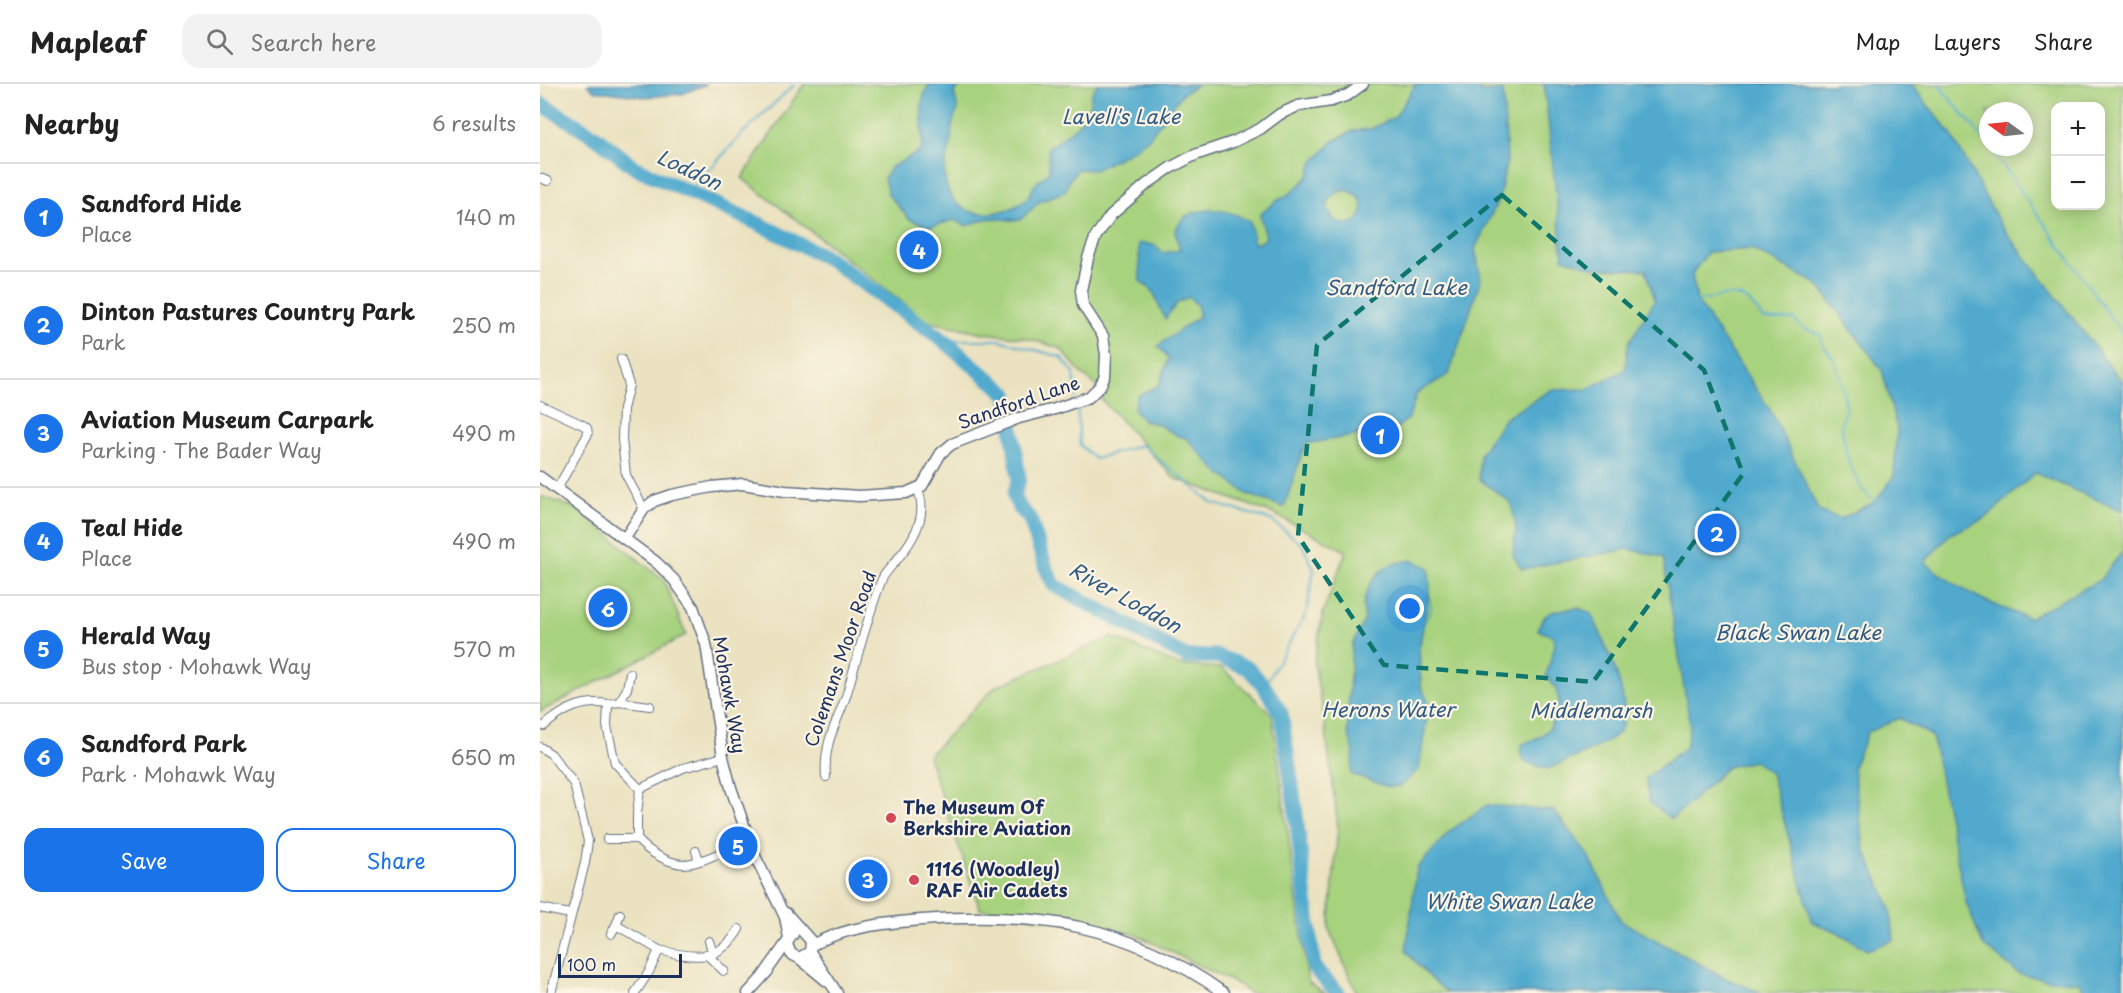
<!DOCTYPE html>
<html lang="en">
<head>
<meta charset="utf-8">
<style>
	:root { --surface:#fff; --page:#f2f2f2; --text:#222; --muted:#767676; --line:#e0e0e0; --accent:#1a73e8 }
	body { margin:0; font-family:"Playpen Sans",sans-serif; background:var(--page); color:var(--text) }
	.controls { position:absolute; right:18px; top:18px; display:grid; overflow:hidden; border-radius:12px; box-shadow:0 3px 15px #0003 }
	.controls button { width:54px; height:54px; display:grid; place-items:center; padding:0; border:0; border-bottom:2px solid var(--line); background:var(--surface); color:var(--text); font:30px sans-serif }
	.compass { position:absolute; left:1439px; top:18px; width:54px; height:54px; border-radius:50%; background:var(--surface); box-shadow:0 3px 15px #0003; rotate:285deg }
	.scale { position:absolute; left:18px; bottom:15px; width:124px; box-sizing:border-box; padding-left:6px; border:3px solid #1b2f5e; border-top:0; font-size:16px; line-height:21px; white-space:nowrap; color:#1b2f5e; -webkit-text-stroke:4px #fcf5e5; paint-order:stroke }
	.you { position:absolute; left:870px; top:525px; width:21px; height:21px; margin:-15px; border:4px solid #fff; border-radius:50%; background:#1a73e8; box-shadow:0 0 0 9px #1a73e833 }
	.badge { display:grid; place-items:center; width:39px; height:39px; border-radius:50%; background:var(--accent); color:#fff; font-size:20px; font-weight:700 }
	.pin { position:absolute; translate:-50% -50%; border:3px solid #fff; box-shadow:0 2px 6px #0006 }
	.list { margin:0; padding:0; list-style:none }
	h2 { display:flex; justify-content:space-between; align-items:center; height:78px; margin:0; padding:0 24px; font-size:26px }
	h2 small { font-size:20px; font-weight:400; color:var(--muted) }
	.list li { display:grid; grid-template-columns:39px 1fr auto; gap:18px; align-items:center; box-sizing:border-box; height:108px; padding:0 24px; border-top:2px solid var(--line) }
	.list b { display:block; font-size:22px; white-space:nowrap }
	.list p { margin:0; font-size:20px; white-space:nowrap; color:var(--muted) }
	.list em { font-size:20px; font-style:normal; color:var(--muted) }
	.actions { display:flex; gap:12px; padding:18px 24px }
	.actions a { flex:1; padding:14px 0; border:2px solid var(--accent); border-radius:18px; text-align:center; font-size:21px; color:var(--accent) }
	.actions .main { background:var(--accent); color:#fff }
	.icon { flex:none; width:33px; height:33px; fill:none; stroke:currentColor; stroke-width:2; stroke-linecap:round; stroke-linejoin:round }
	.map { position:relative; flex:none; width:1583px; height:909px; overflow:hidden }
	header { display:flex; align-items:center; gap:36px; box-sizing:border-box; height:84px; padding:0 30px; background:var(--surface); border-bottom:2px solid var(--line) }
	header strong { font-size:28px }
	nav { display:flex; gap:33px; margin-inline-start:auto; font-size:21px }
	.search { width:420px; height:54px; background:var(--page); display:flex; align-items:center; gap:15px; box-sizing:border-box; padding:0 21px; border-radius:18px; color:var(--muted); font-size:22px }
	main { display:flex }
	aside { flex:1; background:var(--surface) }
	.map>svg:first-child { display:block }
	.green { fill:#a7d27e; stroke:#61806e; stroke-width:1.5; fill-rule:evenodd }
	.water { fill:#51aace; stroke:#366c96; stroke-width:1.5; fill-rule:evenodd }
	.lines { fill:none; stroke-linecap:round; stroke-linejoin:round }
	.stream { stroke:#51aace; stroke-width:2 }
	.river { stroke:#51aace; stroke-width:15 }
	.minor-casing { stroke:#636e80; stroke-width:10 }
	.tertiary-casing { stroke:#636e80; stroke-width:13 }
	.minor { stroke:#fff; stroke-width:8 }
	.tertiary { stroke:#fff; stroke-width:10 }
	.marked { fill:none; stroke:#0f766e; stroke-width:4.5; stroke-dasharray:12 8; stroke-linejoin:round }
	.poi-dot { fill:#d1495b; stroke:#fcf5e5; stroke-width:2 }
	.labels { text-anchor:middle; stroke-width:4.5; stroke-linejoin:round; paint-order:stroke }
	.street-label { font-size:18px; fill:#1b2f5e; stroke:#fcf5e5 }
	.poi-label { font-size:18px; font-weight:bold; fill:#1b2f5e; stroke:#fcf5e5; text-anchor:start }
	.water-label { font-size:20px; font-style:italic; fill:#2e5a85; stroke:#fcf5e5 }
</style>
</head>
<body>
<header>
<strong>Mapleaf</strong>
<div class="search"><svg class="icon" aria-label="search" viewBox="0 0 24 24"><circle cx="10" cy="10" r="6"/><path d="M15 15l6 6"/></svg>Search here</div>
<nav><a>Map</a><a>Layers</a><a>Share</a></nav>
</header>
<main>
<aside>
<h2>Nearby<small>6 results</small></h2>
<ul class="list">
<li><span class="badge">1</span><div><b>Sandford Hide</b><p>Place</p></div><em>140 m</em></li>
<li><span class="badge">2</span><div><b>Dinton Pastures Country Park</b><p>Park</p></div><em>250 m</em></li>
<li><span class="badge">3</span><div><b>Aviation Museum Carpark</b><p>Parking · The Bader Way</p></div><em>490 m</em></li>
<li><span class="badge">4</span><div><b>Teal Hide</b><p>Place</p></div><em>490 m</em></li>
<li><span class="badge">5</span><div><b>Herald Way</b><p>Bus stop · Mohawk Way</p></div><em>570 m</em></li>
<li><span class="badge">6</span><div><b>Sandford Park</b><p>Park · Mohawk Way</p></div><em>650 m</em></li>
</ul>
<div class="actions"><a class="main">Save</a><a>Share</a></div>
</aside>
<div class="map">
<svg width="1583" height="909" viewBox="0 0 1583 909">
	<rect width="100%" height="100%" fill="#fcf5e5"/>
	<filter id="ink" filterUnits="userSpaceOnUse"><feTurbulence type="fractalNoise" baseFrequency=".0167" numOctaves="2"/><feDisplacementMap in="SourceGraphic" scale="12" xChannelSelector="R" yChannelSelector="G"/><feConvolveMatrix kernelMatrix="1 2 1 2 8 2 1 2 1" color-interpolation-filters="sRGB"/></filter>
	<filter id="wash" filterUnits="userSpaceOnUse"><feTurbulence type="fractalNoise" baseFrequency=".008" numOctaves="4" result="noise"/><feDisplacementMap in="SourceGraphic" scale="24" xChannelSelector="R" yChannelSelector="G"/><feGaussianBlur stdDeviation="1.35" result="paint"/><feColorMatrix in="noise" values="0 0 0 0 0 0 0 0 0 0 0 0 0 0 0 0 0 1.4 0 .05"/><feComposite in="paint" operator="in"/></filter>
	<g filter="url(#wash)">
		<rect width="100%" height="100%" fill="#eae2c0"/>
		<path class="green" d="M 264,0 L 1583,0 L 1583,909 L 817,909 L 789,845 L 798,743 L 784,634 L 774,579 L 783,529 L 806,467 L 734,430 L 634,394 L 562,316 L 563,307 L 542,290 L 520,264 L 486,254 L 444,249 L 387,237 L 202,94 ZM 1516,22 L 1560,22 L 1560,122 L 1516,122 ZM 1448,27 L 1484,27 L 1484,63 L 1448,63 Z
			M 3,413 L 36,424 L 124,497 L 146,551 L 0,628 L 0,415 Z
			M 572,553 L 638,581 L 682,584 L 732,630 L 768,898 L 785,909 L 708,909 L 701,902 L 595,850 L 440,825 L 388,672 L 455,603 Z"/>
		<path class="water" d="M 47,0 L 167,0 L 142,10 L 104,13 L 53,6 Z
			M 390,0 L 423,0 L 414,8 L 418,26 C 410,37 413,49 410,62 C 408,73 403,83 405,94 C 411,135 452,136 482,119 C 489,115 491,107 495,101 C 499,96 504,92 509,88 L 508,63 C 518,59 544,37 548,27 C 552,16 548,11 558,0 L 658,0 L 642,10 L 608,55 L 586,70 L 554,86 L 538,85 L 530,95 L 525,107 L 499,118 L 480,136 L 469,136 L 457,134 L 445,135 L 426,142 L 414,136 L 390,143 L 369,135 L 348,110 L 344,94 L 350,84 L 381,67 C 386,45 375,18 390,0 Z
			M 876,0 L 939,0 L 941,8 L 963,6 L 967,76 L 959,114 L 935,165 L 941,195 L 909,290 L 877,309 L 869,334 L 855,345 L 765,360 L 744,423 L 707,410 L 678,388 L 645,353 L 640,353 L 617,340 L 603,336 L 594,325 L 597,312 L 619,301 L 629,274 L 618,262 L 658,233 L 658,222 L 649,213 L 637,219 L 625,235 L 613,207 L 600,197 L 599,159 L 614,161 L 623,169 L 640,166 L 635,147 C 638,142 641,135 646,132 C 668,121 691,126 710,138 L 714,159 L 720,159 L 726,153 L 720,131 L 736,117 L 745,113 L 762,99 L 769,91 L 772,80 L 793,57 L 812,47 L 831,45 L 855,33 ZM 803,106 C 837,110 821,153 794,136 L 787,124 L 791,112 Z
			M 1004,0 L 1371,0 L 1411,50 L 1462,143 L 1583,299 L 1583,427 L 1495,389 L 1447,433 L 1410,450 L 1385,478 C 1416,505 1450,521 1489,534 L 1560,496 L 1583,467 L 1583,909 L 1545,909 L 1539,898 L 1510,896 L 1479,890 L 1443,861 L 1426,818 L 1392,652 L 1359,634 L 1328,648 L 1313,683 L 1324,764 L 1350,823 L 1354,856 L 1327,866 L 1296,847 L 1272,838 L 1231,689 L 1214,677 L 1187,683 L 1150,719 L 1131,735 L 1109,718 L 1106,694 L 1146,663 L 1150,641 L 1123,473 L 1088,465 L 982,485 L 973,471 L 976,443 L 971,419 L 939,395 L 940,370 L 965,334 L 1011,306 L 1047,305 L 1085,286 L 1088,260 L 1115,216 L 1106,186 L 1055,184 L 1023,174 ZM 1211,165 L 1277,200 L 1342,286 L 1357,345 L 1354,392 L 1335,418 L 1301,435 L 1279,427 L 1231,327 L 1157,217 L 1152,190 L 1168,168 Z
			M 872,476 L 889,484 L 890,505 L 879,565 L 881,603 L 888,617 L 888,626 L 879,685 L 861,702 L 848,703 L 811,690 L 814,667 L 808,649 L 808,626 L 812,561 L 825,535 C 819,515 832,488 853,480 C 859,478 866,477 872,476 Z
			M 1038,524 L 1051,529 C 1062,553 1100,628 1077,650 C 1063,663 1026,677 1007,685 L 985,678 L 980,668 L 982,661 L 1001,652 L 1010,644 L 1019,617 L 1016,605 L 1006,591 L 1015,561 L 1013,552 L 998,546 C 1003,525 1019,526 1038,524 Z
			M 947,721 L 1014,727 L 1048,771 L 1081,837 L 1187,895 L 1222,909 L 908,909 L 891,895 L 866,867 L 877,784 L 910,747 Z"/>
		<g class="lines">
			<path class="stream" d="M 1398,0 L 1448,60
				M 1450,63 L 1583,251
				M 150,107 L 203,49 L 255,0
				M 1157,217 C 1188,212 1203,202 1222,234 L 1231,236 L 1254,235 L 1264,245 L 1281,250 L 1282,260 L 1295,276 L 1301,297 L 1306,322 L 1301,342 L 1308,376 L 1321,404 L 1335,418
				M 403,256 L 459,256 L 521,273 L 534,289 L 536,313
				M 537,322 L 540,361 L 555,375 L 602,361 L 672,419 L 731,436 L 762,460 L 774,486 L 766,530 L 724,602"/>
			<path class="river" d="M 0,19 L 56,53 L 94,83 L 219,140 L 289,175 L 403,256 L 467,310 L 479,395 L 474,411 L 479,423 L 490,435 L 506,484 L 514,501 L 647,573 L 677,572 L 708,584 L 724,602 L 741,629 L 755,722 L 774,884 L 798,909"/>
		</g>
	</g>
	<g filter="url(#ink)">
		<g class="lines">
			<g class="minor-casing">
				<path id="minor" d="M 0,94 L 8,97
					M 81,275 L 89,301 L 83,325 L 82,356 L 86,391 L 104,425
					M 0,321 L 43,341 L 47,344 L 48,350 L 17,405
					M 90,589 L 87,605 L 79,618 L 68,620 L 67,642 L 75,679 L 100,705
					M 79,618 L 110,622
					M 4,642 C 24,625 42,616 68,620
					M 0,663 L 11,670 L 34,700 L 48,757 L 45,779 L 11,909
					M 183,673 L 143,684 L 100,705 L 97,729 L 97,755 C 107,767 127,779 143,780 C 157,780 172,772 185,767
					M 286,693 C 283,657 297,641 307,609 C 318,571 328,531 342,495 C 346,487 354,480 359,473 C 374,455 388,430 378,406
					M 67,755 L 97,755
					M 156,767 L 159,777
					M 0,824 L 30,830
					M 80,830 L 76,841 L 119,866
					M 71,850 L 76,841
					M 169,857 L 173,870
					M 166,870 L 184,887
					M 95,909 L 109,888 L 119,866 C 152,874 180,879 199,845"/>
			</g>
			<g class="tertiary-casing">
				<path id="tertiary" d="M 0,393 L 116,478 L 134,496 L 153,523 L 166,560 L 183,673 L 191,704 L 214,770 L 245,833 L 249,854
					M 85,454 L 104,425 L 114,417 L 132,411 L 172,403 L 203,400 L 245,407 L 319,412 L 366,409 L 382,402 L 401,369 L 412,360 L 479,334 L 515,325 L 549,313 L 560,302 L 565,292 L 566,271 L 563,252 L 543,221 L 541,206 L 548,174 L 556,152 L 571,131 L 607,100 L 630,84 L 655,71 L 693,58 L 720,45 L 740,30 L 758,22 L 791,17 L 808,11 L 823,0
					M 246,829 L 271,857 L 270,868 L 259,874
					M 247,860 L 251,870 L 259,874 L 288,898
					M 272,861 C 305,843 345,839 382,836 C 500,827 585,840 684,909
					M 270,868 L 297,909
					M 224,891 L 253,850
					M 208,909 L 228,887"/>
			</g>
			<use href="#minor" class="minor"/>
			<use href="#tertiary" class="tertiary"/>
		</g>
	</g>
	<path class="marked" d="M 962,111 L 1164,286 L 1203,390 L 1053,598 L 844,581 L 758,452 L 777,261 Z"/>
	<g class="poi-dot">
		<circle cx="351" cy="734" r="6"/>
		<circle cx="374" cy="796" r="6"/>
	</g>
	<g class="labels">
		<g class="street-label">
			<text transform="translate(479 319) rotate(-19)" y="6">Sandford Lane</text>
			<text transform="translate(301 575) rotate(-71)" y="6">Colemans Moor Road</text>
			<text transform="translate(189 611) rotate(80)" y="6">Mohawk Way</text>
		</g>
		<g class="poi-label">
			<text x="363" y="730">The Museum Of<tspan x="363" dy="21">Berkshire Aviation</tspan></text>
			<text x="386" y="792">1116 (Woodley)<tspan x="386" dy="21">RAF Air Cadets</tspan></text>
		</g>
		<g class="water-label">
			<text x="581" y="40">Lavell's Lake</text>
			<text transform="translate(149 86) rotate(25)" y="7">Loddon</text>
			<text x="856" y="211">Sandford Lake</text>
			<text transform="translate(585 514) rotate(29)" y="7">River Loddon</text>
			<text x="1258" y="556">Black Swan Lake</text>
			<text x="848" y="633">Herons Water</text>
			<text x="1051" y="634">Middlemarsh</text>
			<text x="969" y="825">White Swan Lake</text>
		</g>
	</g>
</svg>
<div class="controls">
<button>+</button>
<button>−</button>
</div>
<svg class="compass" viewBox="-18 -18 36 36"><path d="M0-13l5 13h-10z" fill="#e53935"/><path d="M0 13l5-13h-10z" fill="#767676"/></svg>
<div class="scale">100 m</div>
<div class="you"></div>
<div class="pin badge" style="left:840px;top:351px">1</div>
<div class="pin badge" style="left:1177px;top:449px">2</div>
<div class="pin badge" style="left:328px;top:795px">3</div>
<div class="pin badge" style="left:379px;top:166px">4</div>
<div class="pin badge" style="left:198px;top:762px">5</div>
<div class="pin badge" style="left:68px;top:524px">6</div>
</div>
</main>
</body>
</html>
